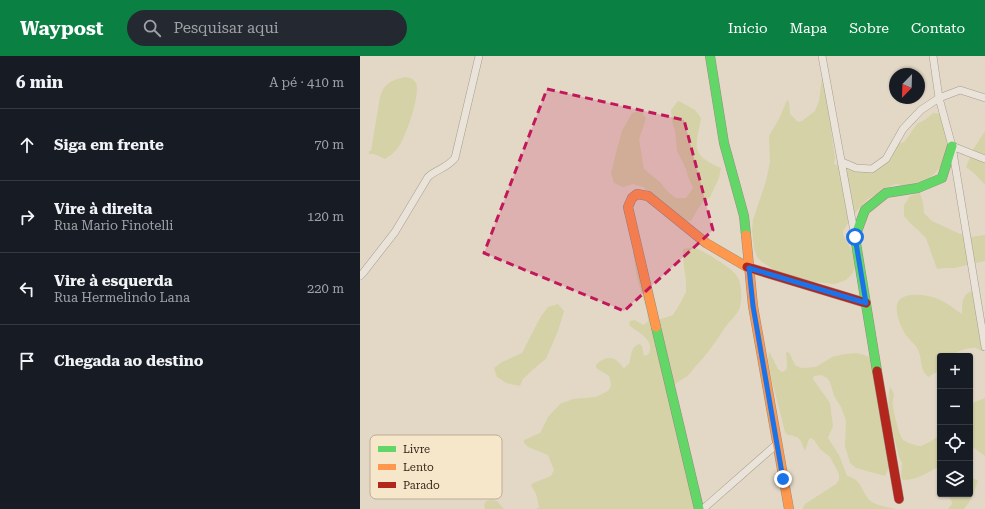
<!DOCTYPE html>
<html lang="pt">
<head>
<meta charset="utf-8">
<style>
	:root { --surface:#171b24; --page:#242831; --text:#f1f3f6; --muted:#9ea1a6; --line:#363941; --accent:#0b8043 }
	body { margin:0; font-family:"Roboto Serif",serif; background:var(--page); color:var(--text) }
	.controls { position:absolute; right:12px; bottom:12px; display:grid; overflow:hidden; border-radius:4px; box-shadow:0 1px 3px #0004 }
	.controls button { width:36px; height:36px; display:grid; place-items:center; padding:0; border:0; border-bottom:1px solid var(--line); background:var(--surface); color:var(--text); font:20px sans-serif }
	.compass { position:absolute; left:529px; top:12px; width:36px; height:36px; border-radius:50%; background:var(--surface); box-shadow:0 1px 3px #0004; rotate:203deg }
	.stop { position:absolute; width:12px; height:12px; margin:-9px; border:3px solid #1a73e8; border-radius:50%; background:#fff }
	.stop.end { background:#1a73e8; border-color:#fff; box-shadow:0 1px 4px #0008 }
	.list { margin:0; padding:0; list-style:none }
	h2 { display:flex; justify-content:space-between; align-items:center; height:52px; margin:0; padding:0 16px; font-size:17px }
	h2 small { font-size:13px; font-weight:400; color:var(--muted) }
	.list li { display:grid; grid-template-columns:26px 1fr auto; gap:12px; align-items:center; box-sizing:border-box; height:72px; padding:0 16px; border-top:1px solid var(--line) }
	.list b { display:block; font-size:15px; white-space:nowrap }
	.list p { margin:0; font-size:13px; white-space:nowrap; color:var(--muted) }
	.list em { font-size:13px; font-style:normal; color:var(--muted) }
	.icon { flex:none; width:22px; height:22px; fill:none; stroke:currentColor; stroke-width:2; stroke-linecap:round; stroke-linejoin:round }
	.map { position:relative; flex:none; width:625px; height:453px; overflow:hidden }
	header { display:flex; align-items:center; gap:24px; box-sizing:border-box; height:56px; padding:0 20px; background:var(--accent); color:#fff }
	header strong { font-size:19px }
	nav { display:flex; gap:22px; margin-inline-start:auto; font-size:14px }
	.search { width:280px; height:36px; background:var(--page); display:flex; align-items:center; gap:10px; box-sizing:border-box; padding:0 14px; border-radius:22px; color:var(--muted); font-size:15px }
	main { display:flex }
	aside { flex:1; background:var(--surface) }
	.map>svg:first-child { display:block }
	.green { fill:#d5d2a7 }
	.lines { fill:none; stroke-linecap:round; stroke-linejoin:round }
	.street-casing { stroke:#a79d90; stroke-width:8 }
	.fast-casing { stroke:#978c80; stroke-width:10 }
	.slow-casing { stroke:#978c80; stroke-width:10 }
	.jam-casing { stroke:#978c80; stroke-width:10 }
	.street { stroke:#eae3d9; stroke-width:7 }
	.fast { stroke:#63d668; stroke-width:9 }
	.slow { stroke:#ff974d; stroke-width:9 }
	.jam { stroke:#b3261e; stroke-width:9 }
	.route { stroke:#1a73e8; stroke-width:5 }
	.marked { fill:#c2185b; fill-opacity:0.2; stroke:#c2185b; stroke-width:3; stroke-dasharray:8 5; stroke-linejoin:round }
	.key { fill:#f6e6ca; stroke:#bcac95; stroke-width:1 }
	.key-label { font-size:11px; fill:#34251a }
</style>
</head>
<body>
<header>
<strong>Waypost</strong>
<div class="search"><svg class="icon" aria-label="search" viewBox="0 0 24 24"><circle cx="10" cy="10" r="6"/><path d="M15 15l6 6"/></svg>Pesquisar aqui</div>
<nav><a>Início</a><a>Mapa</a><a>Sobre</a><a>Contato</a></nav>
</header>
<main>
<aside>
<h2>6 min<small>A pé · 410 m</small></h2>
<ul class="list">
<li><svg class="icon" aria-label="ahead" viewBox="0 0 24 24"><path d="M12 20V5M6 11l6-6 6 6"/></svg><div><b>Siga em frente</b></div><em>70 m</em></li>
<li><svg class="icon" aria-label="right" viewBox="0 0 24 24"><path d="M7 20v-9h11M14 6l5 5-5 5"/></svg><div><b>Vire à direita</b><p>Rua Mario Finotelli</p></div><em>120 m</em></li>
<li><svg class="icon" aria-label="left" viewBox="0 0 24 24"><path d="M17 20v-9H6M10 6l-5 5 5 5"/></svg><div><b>Vire à esquerda</b><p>Rua Hermelindo Lana</p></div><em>220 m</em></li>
<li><svg class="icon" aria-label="arrive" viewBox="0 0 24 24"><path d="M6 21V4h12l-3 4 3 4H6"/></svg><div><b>Chegada ao destino</b></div></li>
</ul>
</aside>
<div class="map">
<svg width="625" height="453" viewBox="0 0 625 453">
	<rect width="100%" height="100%" fill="#e3d8c6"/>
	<path class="green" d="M 45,21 L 51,22 C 53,24 55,25 56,27 C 61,38 45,84 37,93 C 34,97 29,100 25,103 L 14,98 L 9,98 L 9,95 L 11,95 L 20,41 C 25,26 30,25 45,21 Z
		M 462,22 L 469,31 L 473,41 L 473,63 L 471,74 L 475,102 L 474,108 L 492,112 L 514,113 L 526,96 L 534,89 L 544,86 L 557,68 L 566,63 L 573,57 L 583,58 L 590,89 L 581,110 L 574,118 L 566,124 L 546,130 L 536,128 L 526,132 L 517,138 L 508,143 L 493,159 L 483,175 L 483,178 L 495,201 L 495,211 L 492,218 L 486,224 L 475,228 L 455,226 L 415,217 L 414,214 L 402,206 L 397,201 L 394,192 L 392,174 L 393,164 L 406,125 L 410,106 L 409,80 L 419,63 L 427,44 L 429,46 L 430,58 L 438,66 L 442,65 L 455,55 L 459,45 Z
		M 319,45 L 335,54 L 341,62 C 336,91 329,98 361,112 L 359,122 L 350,141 L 342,147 L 336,156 L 331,165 L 322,165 L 283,131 L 273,128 L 263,131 L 254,127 L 251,117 L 256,97 L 262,75 L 272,57 L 281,54 L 286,63 L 279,83 L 284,113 L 300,126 L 307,135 L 316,142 L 326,142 L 333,132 L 329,123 L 326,113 L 317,95 L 315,75 L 312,65 L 311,54 L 317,46 Z
		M 625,75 L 625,129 L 615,118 L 606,111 L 614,92 Z
		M 560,137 L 563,147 L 564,157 L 572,165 L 600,178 L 610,181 L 625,179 L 625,205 L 594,212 L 584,212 L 577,213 L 566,182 L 559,175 L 551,168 L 544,160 L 544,149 L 550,140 Z
		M 334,191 C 345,196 371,211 377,220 C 382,228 382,242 380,251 C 377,260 369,265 364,273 C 355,287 346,300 334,312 C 332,315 329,319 326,321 C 322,324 317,326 313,329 L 336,453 L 176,453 L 179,451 L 176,438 L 171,429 L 173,427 L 191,420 L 194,414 L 188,399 L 168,391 L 164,387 L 164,384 L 180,377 L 188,361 L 200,348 L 213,343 L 236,341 L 248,335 L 251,330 L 250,323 L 249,320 L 236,312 L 236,309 C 241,303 251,299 257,305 C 260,307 262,310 264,313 C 264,312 268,308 269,308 C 272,300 270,290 280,288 L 282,290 L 284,300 C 288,299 289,298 290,294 C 292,283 278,276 270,270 L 269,267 L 270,265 L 275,264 L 283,269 L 288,266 L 287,255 L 277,222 L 273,197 L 275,192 L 295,265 L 313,259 L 321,246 L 326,236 L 326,225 L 323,203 L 323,193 Z
		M 612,235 L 615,242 L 624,294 L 622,295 C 621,295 616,292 616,292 C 610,291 594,296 591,300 L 580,300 C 580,315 581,314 568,321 C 567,319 565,318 564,316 C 560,309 562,300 557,292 C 553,286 547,282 544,276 C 540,269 534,254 538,246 C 545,235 568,239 578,243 C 586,246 594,253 602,258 C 602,249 602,238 612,235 Z
		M 198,248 L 204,255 L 198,275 L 186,303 L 177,310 L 163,323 L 160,330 L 146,327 L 137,321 L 134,312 L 142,306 L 162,297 L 181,260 L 188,251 Z
		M 426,295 L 430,298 L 435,309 L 441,312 L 456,311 L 472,301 L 485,298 L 497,297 L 510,301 L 528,399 L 529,412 L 525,420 L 496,412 L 490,407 L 485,390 L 486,365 L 481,351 L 474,340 L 470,326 L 467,322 L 461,319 L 454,320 L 453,323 L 470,347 L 473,370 L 468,382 L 479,399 L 487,420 C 503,423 501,438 512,446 C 517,450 530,451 536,453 L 442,453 L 445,448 L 476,428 L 479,424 L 479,418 L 470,401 L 460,393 L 454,384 L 451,382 L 449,383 L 445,395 C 440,384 441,380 428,379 L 425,376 L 412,325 L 408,304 L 409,296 L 410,297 L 418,313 L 422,316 L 426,314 L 427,311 Z
		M 530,331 C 538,342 531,339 533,351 C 534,357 539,379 543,384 C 546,386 551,388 555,389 C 557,390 559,390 561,390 C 567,388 574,383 580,379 L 580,410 C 569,416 557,424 543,424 L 541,421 L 542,407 L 539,401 C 534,379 525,354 530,331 Z
		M 625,342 L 625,400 L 610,389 L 610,348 Z
		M 610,422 L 613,422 L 618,425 L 610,445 L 604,453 L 588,453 L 592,448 L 591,444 L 586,438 L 610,438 Z
		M 131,444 L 137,445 L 144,453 L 125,453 L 124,449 L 126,445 Z"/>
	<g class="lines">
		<g class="street-casing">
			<path id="street" d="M 462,0 L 495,181
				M 573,0 L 579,42 L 592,90 L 625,291
				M 592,90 L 625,103
				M 482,106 L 496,112 L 512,113 L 526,103 L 543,73 L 561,54 L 579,42 L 600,34 L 625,42
				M 0,220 L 3,217 L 35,176 L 68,121 C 77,113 87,112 95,102 L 119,0
				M 343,453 L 417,388"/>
		</g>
		<g class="fast-casing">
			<path id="fast" d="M 350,0 L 364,87 L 384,160 L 386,179
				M 296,271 L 339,453
				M 517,315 L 495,181 L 505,154 L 526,137 L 558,132 L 582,122 L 592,90"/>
		</g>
		<g class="slow-casing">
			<path id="slow" d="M 386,179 L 393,250 L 429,453
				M 296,271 L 268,151 L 272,142 L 277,138 L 288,140 L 346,187 L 387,211"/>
		</g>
		<g class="jam-casing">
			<path id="jam" d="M 387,211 L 506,247
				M 517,315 L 539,443"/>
		</g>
		<use href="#street" class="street"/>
		<use href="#fast" class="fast"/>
		<use href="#slow" class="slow"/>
		<use href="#jam" class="jam"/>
	</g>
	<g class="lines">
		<path class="route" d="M 423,423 L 393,250 L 389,212 L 506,247 L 495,181"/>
	</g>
	<path class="marked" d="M 187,33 L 324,64 L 353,174 L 264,255 L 124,197 Z"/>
	<rect x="10" y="379" width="132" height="64" rx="6" class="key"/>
	<rect x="18" y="390" width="18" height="6" fill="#63d668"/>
	<rect x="18" y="408" width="18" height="6" fill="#ff974d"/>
	<rect x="18" y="426" width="18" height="6" fill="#b3261e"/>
	<g class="key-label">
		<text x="43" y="397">Livre</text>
		<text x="43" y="415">Lento</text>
		<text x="43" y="433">Parado</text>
	</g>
</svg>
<div class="controls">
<button>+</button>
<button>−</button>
<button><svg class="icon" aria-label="locate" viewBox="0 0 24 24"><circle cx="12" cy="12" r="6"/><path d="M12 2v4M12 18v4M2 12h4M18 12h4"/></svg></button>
<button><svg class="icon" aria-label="layers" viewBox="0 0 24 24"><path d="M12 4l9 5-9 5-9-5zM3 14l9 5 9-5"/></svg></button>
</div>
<svg class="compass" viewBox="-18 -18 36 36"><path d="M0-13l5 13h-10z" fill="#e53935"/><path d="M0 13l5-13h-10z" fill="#9ea1a6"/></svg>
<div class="stop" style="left:495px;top:181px"></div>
<div class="stop end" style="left:423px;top:423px"></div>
</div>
</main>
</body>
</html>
